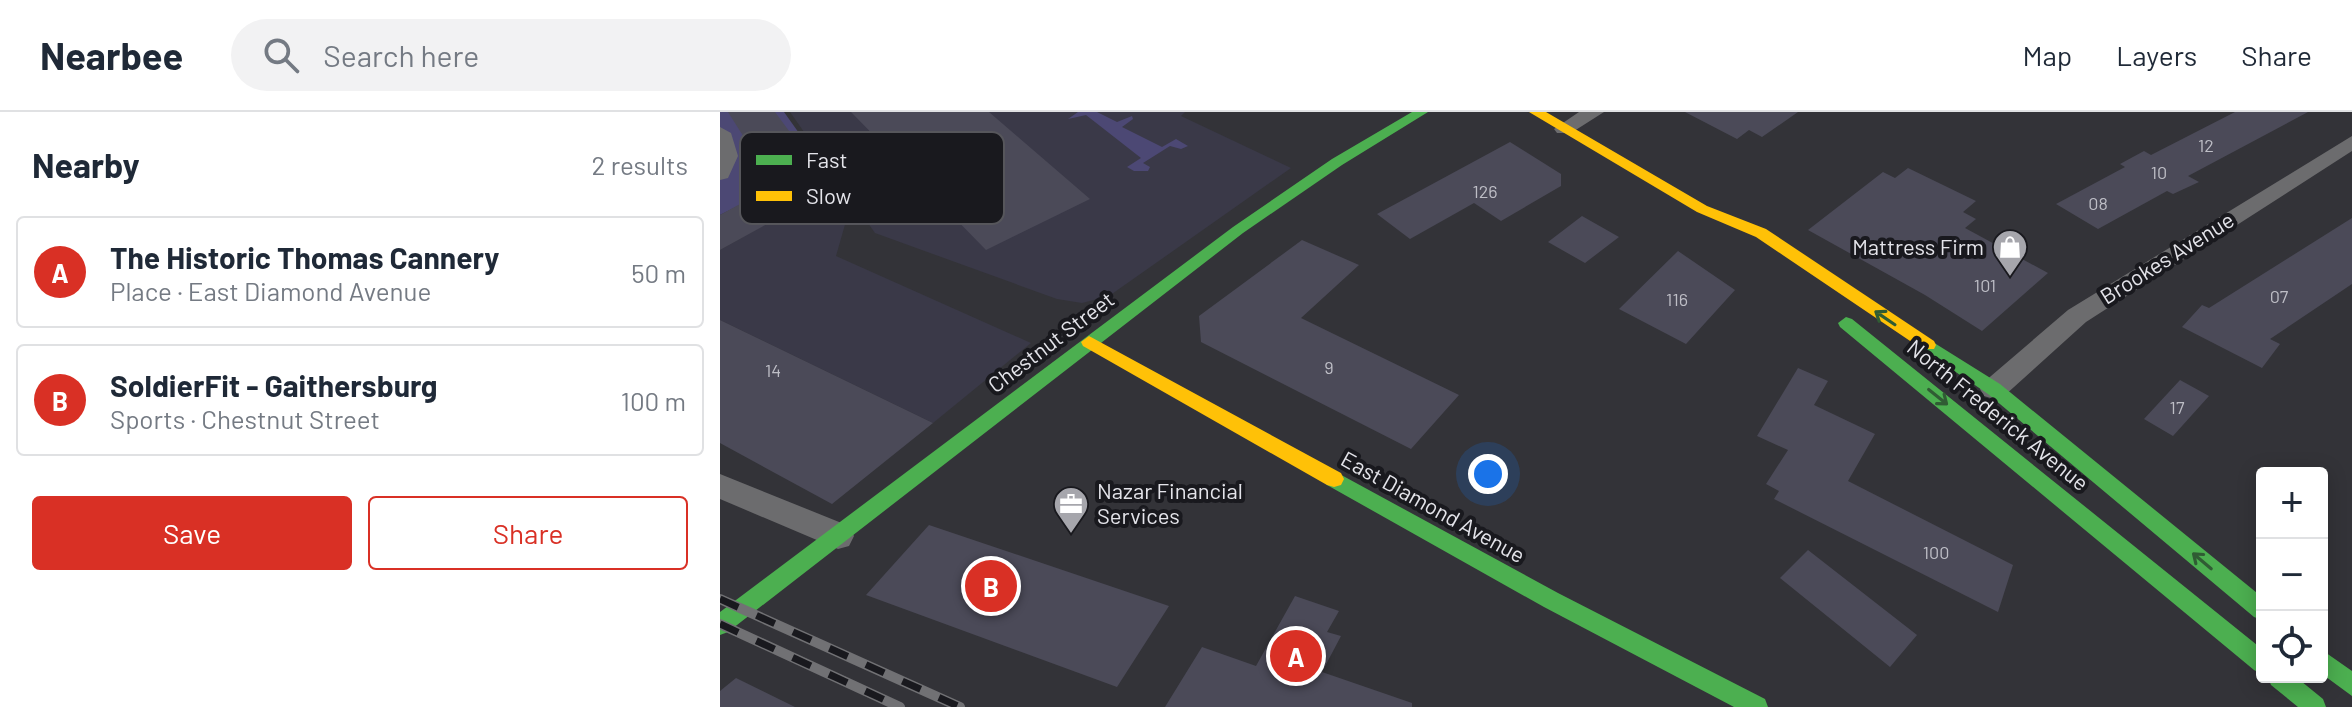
<!DOCTYPE html>
<html lang="en">
<head>
<meta charset="utf-8">
<style>
	:root { --surface:#fff; --page:#f2f2f3; --text:#1f2937; --muted:#747a83; --line:#e0e1e3; --accent:#d93025 }
	body { margin:0; font-family:Barlow,sans-serif; background:var(--page); color:var(--text) }
	.controls { position:absolute; right:24px; bottom:24px; display:grid; overflow:hidden; border-radius:8px; box-shadow:0 4px 20px #0003 }
	.controls button { width:72px; height:72px; display:grid; place-items:center; padding:0; border:0; border-bottom:2px solid var(--line); background:var(--surface); color:var(--text); font:40px sans-serif }
	.you { position:absolute; left:768px; top:362px; width:28px; height:28px; margin:-20px; border:6px solid #fff; border-radius:50%; background:#1a73e8; box-shadow:0 0 0 12px #1a73e833 }
	.badge { display:grid; place-items:center; width:52px; height:52px; border-radius:50%; background:var(--accent); color:#fff; font-size:26px; font-weight:700 }
	.pin { position:absolute; translate:-50% -50%; border:4px solid #fff; box-shadow:0 2px 8px #0006 }
	.list { margin:0; padding:0; list-style:none }
	h2 { display:flex; justify-content:space-between; align-items:center; height:104px; margin:0; padding:0 32px; font-size:34px }
	h2 small { font-size:26px; font-weight:400; color:var(--muted) }
	.list li { display:grid; grid-template-columns:52px 1fr auto; gap:24px; align-items:center; box-sizing:border-box; height:112px; margin:0 16px 16px; padding:0 16px; border:2px solid var(--line); border-radius:8px }
	.list b { display:block; font-size:30px; white-space:nowrap }
	.list p { margin:0; font-size:26px; white-space:nowrap; color:var(--muted) }
	.list em { font-size:26px; font-style:normal; color:var(--muted) }
	.actions { display:flex; gap:16px; padding:24px 32px }
	.actions a { flex:1; padding:18px 0; border:2px solid var(--accent); border-radius:8px; text-align:center; font-size:28px; color:var(--accent) }
	.actions .main { background:var(--accent); color:#fff }
	.icon { flex:none; width:44px; height:44px; fill:none; stroke:currentColor; stroke-width:2; stroke-linecap:round; stroke-linejoin:round }
	.map { position:relative; flex:none; width:1632px; height:595px; overflow:hidden }
	header { display:flex; align-items:center; gap:48px; box-sizing:border-box; height:112px; padding:0 40px; background:var(--surface); border-bottom:2px solid var(--line) }
	header strong { font-size:38px }
	nav { display:flex; gap:44px; margin-inline-start:auto; font-size:28px }
	.search { width:560px; height:72px; background:var(--page); display:flex; align-items:center; gap:20px; box-sizing:border-box; padding:0 28px; border-radius:44px; color:var(--muted); font-size:30px }
	main { display:flex }
	aside { flex:1; background:var(--surface) }
	.map>svg:first-child { display:block }
	.built { fill:#3a3948 }
	.green { fill:#4c4874 }
	.building { fill:#4b4a58 }
	.lines { fill:none; stroke-linecap:round; stroke-linejoin:round }
	.street { fill:#6c6c6e; fill-rule:evenodd }
	.fast { fill:#4caf50; fill-rule:evenodd }
	.slow { fill:#ffc107; fill-rule:evenodd }
	.rail-casing { stroke:#717174; stroke-width:10 }
	.rail { stroke:#19191e; stroke-width:7; stroke-dasharray:20; stroke-linecap:butt }
	.oneway { stroke:#305c34 }
	.labels { text-anchor:middle; stroke-width:8; stroke-linejoin:round; paint-order:stroke }
	.number-label { font-size:18px; fill:#bebec6 }
	.poi-label { font-size:22px; fill:#e4e4ea; stroke:#19191e; text-anchor:end }
	.street-label { font-size:22px; fill:#e4e4ea; stroke:#19191e }
	.key { fill:#19191e; stroke:#56565b; stroke-width:2 }
	.key-label { font-size:22px; fill:#e4e4ea }
</style>
</head>
<body>
<header>
<strong>Nearbee</strong>
<div class="search"><svg class="icon" aria-label="search" viewBox="0 0 24 24"><circle cx="10" cy="10" r="6"/><path d="M15 15l6 6"/></svg>Search here</div>
<nav><a>Map</a><a>Layers</a><a>Share</a></nav>
</header>
<main>
<aside>
<h2>Nearby<small>2 results</small></h2>
<ul class="list">
<li><span class="badge">A</span><div><b>The Historic Thomas Cannery</b><p>Place · East Diamond Avenue</p></div><em>50 m</em></li>
<li><span class="badge">B</span><div><b>SoldierFit - Gaithersburg</b><p>Sports · Chestnut Street</p></div><em>100 m</em></li>
</ul>
<div class="actions"><a class="main">Save</a><a>Share</a></div>
</aside>
<div class="map">
<svg width="1632" height="595" viewBox="0 0 1632 595">
	<rect width="100%" height="100%" fill="#333338"/>
	<path class="built" d="M 70,0 L 465,0 L 461,4 L 571,56 L 389,184 L 362,191 L 337,187 L 155,121 Z
		M 89,58 L 126,109 L 116,144 L 311,231 L 213,311 L 0,208 L 0,138 L 46,112 L 21,92 Z"/>
	<path class="green" d="M 0,0 L 64,0 L 101,52 L 0,103 Z
		M 358,0 L 377,0 L 397,10 L 412,4 L 413,7 L 402,15 L 442,35 L 456,27 L 468,34 L 461,37 L 450,34 L 423,51 L 430,55 L 428,59 L 414,59 L 407,55 L 421,46 L 366,3 L 348,7 Z"/>
	<path class="building" d="M 8,0 L 55,0 L 72,23 L 32,38 Z
		M 131,0 L 269,0 L 370,87 L 266,138 Z
		M 965,0 L 1078,0 L 1042,25 L 1029,18 L 1017,27 Z
		M 1515,0 L 1588,0 L 1468,64 L 1479,70 L 1453,82 L 1447,79 L 1378,117 L 1336,92 L 1405,55 L 1400,52 L 1424,39 L 1431,43 Z
		M 790,30 L 841,62 L 841,74 L 781,109 L 754,91 L 690,127 L 657,102 Z
		M 1188,56 L 1256,89 L 1243,100 L 1256,107 L 1245,116 L 1328,161 L 1262,219 L 1205,183 L 1088,118 L 1163,60 L 1175,66 Z
		M 20,92 L 47,112 L 0,138 L 0,103 Z
		M 862,104 L 899,125 L 865,151 L 828,130 Z
		M 1632,106 L 1632,172 L 1550,227 L 1560,232 L 1542,256 L 1462,215 L 1482,193 L 1489,196 Z
		M 582,128 L 639,153 L 581,206 L 739,283 L 691,337 L 481,230 L 479,204 Z
		M 958,139 L 1015,178 L 966,232 L 899,197 Z
		M 0,208 L 213,311 L 112,392 L 0,331 Z
		M 1078,256 L 1108,269 L 1094,293 L 1155,322 L 1128,369 L 1293,453 L 1278,500 L 1054,387 L 1059,379 L 1046,372 L 1068,338 L 1037,324 Z
		M 1460,268 L 1489,284 L 1453,324 L 1424,307 Z
		M 209,413 L 449,494 L 397,575 L 146,483 Z
		M 1088,438 L 1197,523 L 1170,555 L 1060,466 Z
		M 575,484 L 619,499 L 607,520 L 621,524 L 602,560 L 692,591 L 692,595 L 445,595 L 482,535 L 536,554 Z
		M 16,566 L 75,595 L 0,595 L 0,579 Z"/>
	<g class="lines">
		<path class="street" d="M 859,0 L 884,0 L 851,21 L 837,21 L 834,17 Z
			M 0,15 L 11,21 L 18,44 L 8,66 L 0,68 Z
			M 1632,24 L 1632,39 L 1366,210 L 1284,284 L 1274,287 L 1264,284 L 1260,277 L 1264,270 L 1348,198 Z
			M 0,362 L 129,414 L 134,424 L 129,434 L 118,437 L 0,387 Z"/>
		<path class="fast" d="M 692,0 L 708,0 L 622,53 L 523,121 L 8,520 L 0,523 L 0,500 L 513,115 L 612,47 Z
			M 1126,205 L 1132,207 L 1542,537 L 1542,562 L 1534,558 L 1120,215 L 1118,211 Z
			M 1208,227 L 1280,272 L 1542,485 L 1542,508 L 1534,505 L 1268,282 L 1202,237 L 1200,233 L 1202,229 Z
			M 614,359 L 838,481 L 1045,587 L 1048,595 L 1014,595 L 824,495 L 607,373 L 604,367 L 607,361 Z
			M 1602,538 L 1632,559 L 1632,584 L 1602,562 Z
			M 1548,565 L 1576,565 L 1603,587 L 1606,595 L 1578,595 L 1551,573 Z"/>
		<path class="slow" d="M 809,0 L 826,0 L 987,94 L 1046,117 L 1214,229 L 1216,233 L 1214,237 L 1202,237 L 1036,125 L 977,100 Z
			M 369,224 L 621,361 L 624,367 L 621,373 L 614,375 L 607,373 L 363,234 L 361,230 Z"/>
		<g class="rail-casing">
			<path id="rail" d="M 0,487 L 240,595
				M 0,512 L 180,595"/>
		</g>
		<use href="#rail" class="rail"/>
	</g>
	<defs><path id="oneway-shaft" d="M-6 0H5M1.5-3L5.5 0L1.5 3" fill="none" stroke-width="1.6" stroke-linecap="round" stroke-linejoin="round" transform="scale(2)"/></defs>
	<g class="oneway">
		<use href="#oneway-shaft" transform="translate(1165 206) rotate(-146)"/>
		<use href="#oneway-shaft" transform="translate(1218 285) rotate(39)"/>
		<use href="#oneway-shaft" transform="translate(1482 449) rotate(-140)"/>
	</g>
	<defs>
		<g id="shop-pin" transform="scale(1.8)"><path d="M0 17L-7.5 6A9.5 9.5 0 1 1 7.5 6Z" fill="#a6a6ac" stroke="#19191e"/><path d="M-5-2.5h2.3a2.7 3.5 0 0 1 5.4 0H5L5.5 6h-11ZM-1.5-2.5h3a1.5 2.3 0 0 0-3 0Z" fill="#fff"/></g>
		<g id="office-pin" transform="scale(1.8)"><path d="M0 17L-7.5 6A9.5 9.5 0 1 1 7.5 6Z" fill="#a6a6ac" stroke="#19191e"/><path d="M-6-3h4V-5.5h4V-3h4V5H-6ZM-1-4.5V-3h2v-1.5ZM-6 0V1H6V0Z" fill="#fff"/></g>
	</defs>
	<g fill-rule="evenodd">
		<use href="#shop-pin" x="1290" y="135"/>
		<use href="#office-pin" x="351" y="392"/>
	</g>
	<g class="labels">
		<g class="number-label">
			<text x="1486" y="40">12</text>
			<text x="1439" y="67">10</text>
			<text x="765" y="86">126</text>
			<text x="1378" y="98">08</text>
			<text x="1265" y="180">101</text>
			<text x="1559" y="191">07</text>
			<text x="957" y="194">116</text>
			<text x="609" y="262">9</text>
			<text x="53" y="265">14</text>
			<text x="1457" y="302">17</text>
			<text x="1216" y="447">100</text>
		</g>
		<g class="poi-label">
			<text x="1264" y="143">Mattress Firm</text>
			<text x="377" y="387" text-anchor="start">Nazar Financial<tspan x="377" dy="25">Services</tspan></text>
		</g>
		<g class="street-label">
			<text transform="translate(1447 146) rotate(-32)" y="8">Brookes Avenue</text>
			<text transform="translate(331 230) rotate(-37)" y="8">Chestnut Street</text>
			<text transform="translate(1278 303) rotate(39)" y="8">North Frederick Avenue</text>
			<text transform="translate(713 395) rotate(29)" y="8">East Diamond Avenue</text>
		</g>
	</g>
	<rect x="20" y="20" width="264" height="92" rx="12" class="key"/>
	<rect x="36" y="43" width="36" height="10" fill="#4caf50"/>
	<rect x="36" y="79" width="36" height="10" fill="#ffc107"/>
	<g class="key-label">
		<text x="86" y="56">Fast</text>
		<text x="86" y="92">Slow</text>
	</g>
</svg>
<div class="controls">
<button>+</button>
<button>−</button>
<button><svg class="icon" aria-label="locate" viewBox="0 0 24 24"><circle cx="12" cy="12" r="6"/><path d="M12 2v4M12 18v4M2 12h4M18 12h4"/></svg></button>
</div>
<div class="you"></div>
<div class="pin badge" style="left:576px;top:544px">A</div>
<div class="pin badge" style="left:271px;top:474px">B</div>
</div>
</main>
</body>
</html>
